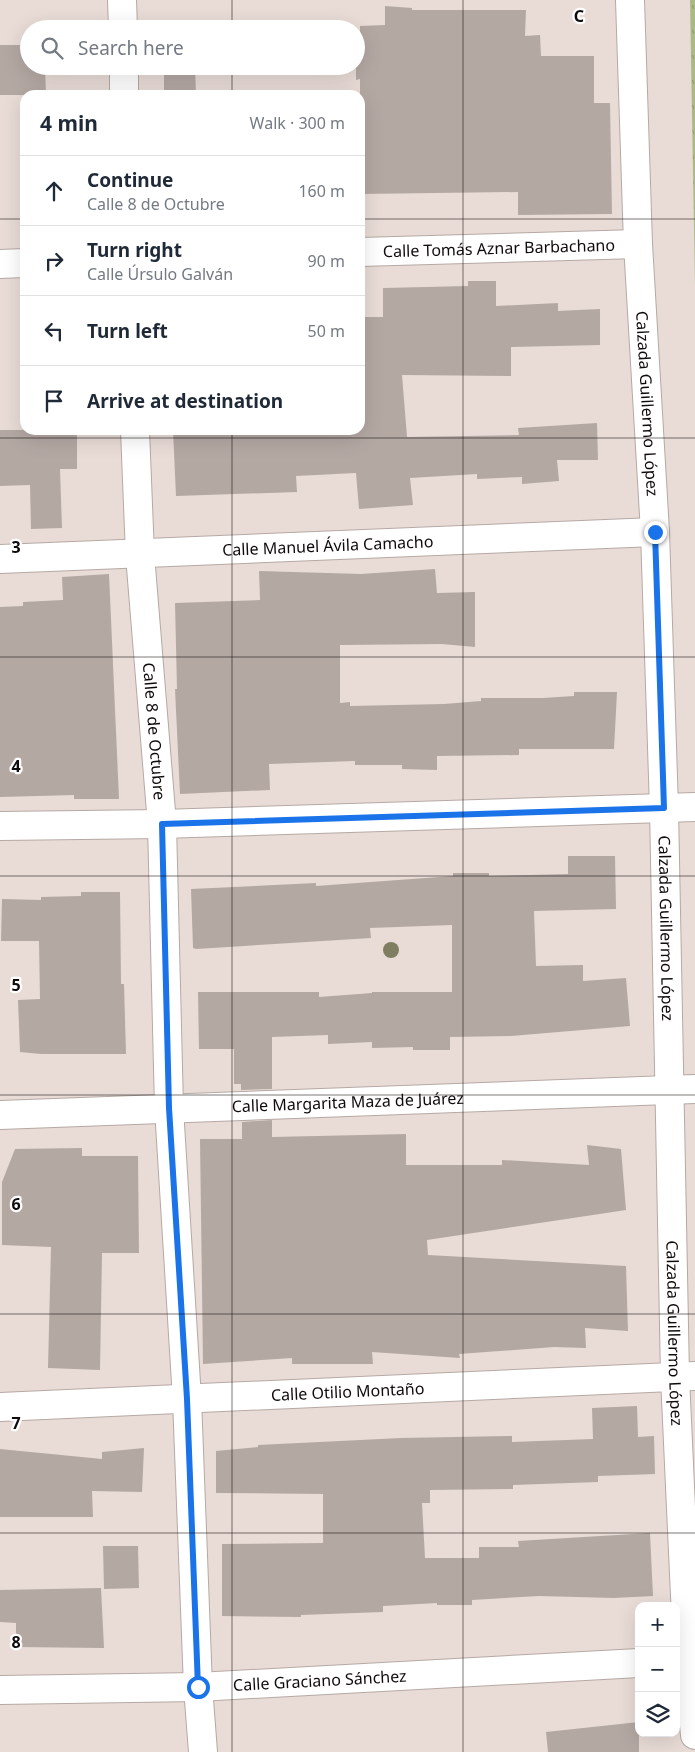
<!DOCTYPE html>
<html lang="en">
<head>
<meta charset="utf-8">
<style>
	:root { --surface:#fff; --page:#f6f6f7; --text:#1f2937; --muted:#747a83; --line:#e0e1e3 }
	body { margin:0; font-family:"Noto Sans",sans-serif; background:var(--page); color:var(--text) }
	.controls { position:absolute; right:15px; bottom:15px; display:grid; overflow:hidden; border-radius:10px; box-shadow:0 5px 20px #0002 }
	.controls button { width:45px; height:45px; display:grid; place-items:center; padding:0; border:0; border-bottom:1px solid var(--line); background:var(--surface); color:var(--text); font:25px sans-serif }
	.stop { position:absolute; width:15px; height:15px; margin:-11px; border:4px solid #1a73e8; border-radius:50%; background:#fff }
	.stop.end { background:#1a73e8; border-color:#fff; box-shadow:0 1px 5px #0008 }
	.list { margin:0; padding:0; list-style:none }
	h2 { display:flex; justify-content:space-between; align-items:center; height:65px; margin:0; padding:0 20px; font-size:21px }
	h2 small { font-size:16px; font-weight:400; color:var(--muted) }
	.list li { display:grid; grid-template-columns:32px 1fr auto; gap:15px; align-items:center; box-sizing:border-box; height:70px; padding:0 20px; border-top:1px solid var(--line) }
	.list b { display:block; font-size:19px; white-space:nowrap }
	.list p { margin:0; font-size:16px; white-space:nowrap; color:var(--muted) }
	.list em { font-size:16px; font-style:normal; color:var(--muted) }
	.icon { flex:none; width:28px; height:28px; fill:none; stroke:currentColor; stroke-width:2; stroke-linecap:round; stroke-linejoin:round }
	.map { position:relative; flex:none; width:695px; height:1752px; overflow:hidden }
	.search { position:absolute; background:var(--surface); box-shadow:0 5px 20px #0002; left:20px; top:20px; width:345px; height:55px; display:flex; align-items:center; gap:12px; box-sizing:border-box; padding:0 18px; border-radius:28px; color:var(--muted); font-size:19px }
	.panel { position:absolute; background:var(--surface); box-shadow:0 5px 20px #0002; left:20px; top:90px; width:345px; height:345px; border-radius:15px }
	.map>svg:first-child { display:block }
	.grass { fill:url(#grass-tufts) }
	.building { fill:#b4a8a3 }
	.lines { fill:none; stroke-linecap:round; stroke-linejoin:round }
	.minor-casing { stroke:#b6a9a4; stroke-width:30 }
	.minor { stroke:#fff; stroke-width:28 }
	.tree { fill:#7f7e61 }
	.route { stroke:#1a73e8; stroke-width:6 }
	.grid { fill:none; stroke:#100b0a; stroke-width:1; stroke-opacity:0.55 }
	.labels { text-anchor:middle; stroke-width:4.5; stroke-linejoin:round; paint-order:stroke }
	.street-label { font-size:16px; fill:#100b0a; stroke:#fff }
	.grid-label { font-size:16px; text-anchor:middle; font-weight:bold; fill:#100b0a; stroke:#fff; stroke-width:4.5; stroke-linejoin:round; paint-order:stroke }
</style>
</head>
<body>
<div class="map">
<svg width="695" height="1752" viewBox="0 0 695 1752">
	<defs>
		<pattern id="grass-tufts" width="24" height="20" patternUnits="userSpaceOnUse" patternTransform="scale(1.25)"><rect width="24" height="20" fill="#aab986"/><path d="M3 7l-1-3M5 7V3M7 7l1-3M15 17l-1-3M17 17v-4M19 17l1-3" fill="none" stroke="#919e72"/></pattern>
	</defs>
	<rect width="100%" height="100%" fill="#e9dcd7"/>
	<path class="grass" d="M 690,0 L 695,0 L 695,285 Z"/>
	<path class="building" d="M 385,6 L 412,8 L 412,10 L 526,10 L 525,36 L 540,35 L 541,56 L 594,56 L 594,103 L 610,103 L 612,214 L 518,215 L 518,192 L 360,194 L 360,79 L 356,80 L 356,37 L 360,37 L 360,26 L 385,25 Z
		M 0,45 L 29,45 L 29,66 L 45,66 L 46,95 L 0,95 Z
		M 164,66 L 195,66 L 196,95 L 164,95 Z
		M 468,281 L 496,281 L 496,306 L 558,303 L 558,311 L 600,309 L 600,345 L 511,347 L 511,376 L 402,375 L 407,437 L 519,435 L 518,428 L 597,423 L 598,460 L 557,460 L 559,481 L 522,484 L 522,477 L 477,479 L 477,474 L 410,478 L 413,505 L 359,509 L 356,473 L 296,476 L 297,492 L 176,496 L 173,430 L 360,430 L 360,317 L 383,317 L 383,288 L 468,286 Z
		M 0,430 L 77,430 L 77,469 L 60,469 L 62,528 L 31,529 L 30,485 L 0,486 Z
		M 435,569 L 437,593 L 475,592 L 475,647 L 442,644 L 340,645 L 340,703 L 350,702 L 350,706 L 444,704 L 481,701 L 481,698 L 543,698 L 574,696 L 574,692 L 617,692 L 614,749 L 519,749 L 519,755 L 437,756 L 437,770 L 402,769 L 402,765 L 355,765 L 355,761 L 269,764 L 270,790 L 180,794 L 175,689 L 177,689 L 175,603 L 260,600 L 259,571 L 361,574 Z
		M 109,574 L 119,799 L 74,799 L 74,795 L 0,797 L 0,607 L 23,606 L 23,602 L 63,600 L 62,577 Z
		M 568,856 L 615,856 L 616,909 L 534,911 L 536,966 L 583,965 L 583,981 L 626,978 L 630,1026 L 511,1036 L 450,1037 L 450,1050 L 413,1050 L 413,1047 L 372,1048 L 372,1042 L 328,1044 L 328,1035 L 272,1037 L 272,1089 L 241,1090 L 241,1084 L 234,1084 L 234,1049 L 199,1049 L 198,992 L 319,992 L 319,997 L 372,993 L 372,992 L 452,992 L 452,925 L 370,928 L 371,938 L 196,949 L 193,948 L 191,889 L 316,883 L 316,886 L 453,876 L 453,873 L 489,873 L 489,876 L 568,874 Z
		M 81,892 L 120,892 L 121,984 L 124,984 L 126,1054 L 41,1054 L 20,1052 L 18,1000 L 40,999 L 39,941 L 1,941 L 2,899 L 41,900 L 41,897 L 81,896 Z
		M 272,1120 L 272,1137 L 406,1134 L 406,1165 L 502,1165 L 502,1160 L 589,1165 L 587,1145 L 621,1149 L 626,1210 L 427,1240 L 428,1255 L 626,1266 L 628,1331 L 585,1328 L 586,1348 L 554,1347 L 459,1354 L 460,1358 L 372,1352 L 373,1364 L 292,1364 L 292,1358 L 203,1364 L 200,1139 L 242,1139 L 242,1122 Z
		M 82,1148 L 82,1156 L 138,1156 L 139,1253 L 102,1253 L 100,1370 L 48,1368 L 51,1247 L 2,1245 L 2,1182 L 15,1149 Z
		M 637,1406 L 638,1437 L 654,1436 L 655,1474 L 598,1476 L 598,1482 L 513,1485 L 513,1489 L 430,1490 L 430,1503 L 422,1503 L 425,1558 L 479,1558 L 479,1547 L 519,1547 L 518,1541 L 650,1533 L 653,1596 L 614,1598 L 539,1596 L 472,1600 L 472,1605 L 437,1605 L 437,1603 L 383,1606 L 383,1612 L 301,1615 L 301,1617 L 222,1616 L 222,1544 L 323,1543 L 323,1494 L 216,1493 L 216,1451 L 258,1447 L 258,1445 L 401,1438 L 512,1436 L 512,1442 L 593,1439 L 592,1408 Z
		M 144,1448 L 142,1492 L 92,1491 L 93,1517 L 0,1517 L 0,1449 L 102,1459 L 102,1452 Z
		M 103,1546 L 138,1546 L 139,1588 L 104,1589 Z
		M 101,1588 L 104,1648 L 16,1647 L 16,1623 L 0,1622 L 0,1590 Z
		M 639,1722 L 639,1752 L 548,1752 L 546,1732 Z"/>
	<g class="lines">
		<g class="minor-casing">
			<g id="minor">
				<path d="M 122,0 L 123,29"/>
				<path id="s1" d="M 630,0 L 638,244 L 655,532 L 664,808 L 675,1377 L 688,1661 L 695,1735"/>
				<path d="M 124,66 L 124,95"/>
				<path id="s2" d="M 360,252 L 638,244"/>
				<path d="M 0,264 L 25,263"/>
				<path id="s3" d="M 135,430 L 140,555 L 162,824 L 169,1108 L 187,1399 L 198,1687 L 203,1752"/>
				<path id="s4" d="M 0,559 L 655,532"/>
				<path d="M 0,826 L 162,824 L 695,807"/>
				<path id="s5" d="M 0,1115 L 695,1089"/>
				<path id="s6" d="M 0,1407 L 695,1376"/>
				<path id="s7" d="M 0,1690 L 198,1687 L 639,1663"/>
			</g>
		</g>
		<use href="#minor" class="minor"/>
	</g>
	<circle class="tree" cx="391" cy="950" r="8"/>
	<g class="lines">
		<path class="route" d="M 198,1687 L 187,1399 L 169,1108 L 162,824 L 664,808 L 655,532"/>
	</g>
	<path class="grid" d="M 232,0 L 232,29M 463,0 L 463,1752M 232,66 L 232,95M 0,219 L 25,219M 360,219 L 695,219M 232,430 L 232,1752M 0,438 L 695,438M 0,657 L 695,657M 0,876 L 695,876M 0,1095 L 695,1095M 0,1314 L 695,1314M 0,1533 L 695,1533"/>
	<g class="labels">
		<g class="street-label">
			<text dy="6" stroke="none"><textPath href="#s2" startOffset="139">Calle Tomás Aznar Barbachano</textPath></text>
			<text dy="6" stroke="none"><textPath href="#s1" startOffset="404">Calzada Guillermo López</textPath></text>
			<text dy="6" stroke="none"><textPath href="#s4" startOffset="328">Calle Manuel Ávila Camacho</textPath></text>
			<text dy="6" stroke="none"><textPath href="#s3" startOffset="302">Calle 8 de Octubre</textPath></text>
			<text dy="6" stroke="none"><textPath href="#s1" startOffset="929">Calzada Guillermo López</textPath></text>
			<text dy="6" stroke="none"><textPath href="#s5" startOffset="348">Calle Margarita Maza de Juárez</textPath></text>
			<text dy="6" stroke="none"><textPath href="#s1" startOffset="1334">Calzada Guillermo López</textPath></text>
			<text dy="6" stroke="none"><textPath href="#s6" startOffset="348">Calle Otilio Montaño</textPath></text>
			<text dy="6" stroke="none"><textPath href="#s7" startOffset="320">Calle Graciano Sánchez</textPath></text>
		</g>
	</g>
	<g class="grid-label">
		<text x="579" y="22">C</text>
		<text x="16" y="553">3</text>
		<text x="16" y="772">4</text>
		<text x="16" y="991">5</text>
		<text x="16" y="1210">6</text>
		<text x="16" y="1429">7</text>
		<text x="16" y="1648">8</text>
	</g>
</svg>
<div class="controls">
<button>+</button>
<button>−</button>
<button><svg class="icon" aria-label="layers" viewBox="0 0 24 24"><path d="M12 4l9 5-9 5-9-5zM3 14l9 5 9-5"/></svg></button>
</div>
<div class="stop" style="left:198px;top:1687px"></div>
<div class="stop end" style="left:655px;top:532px"></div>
<div class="search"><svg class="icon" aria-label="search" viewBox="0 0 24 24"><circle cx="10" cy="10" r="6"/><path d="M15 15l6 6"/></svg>Search here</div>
<section class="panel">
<h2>4 min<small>Walk · 300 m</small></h2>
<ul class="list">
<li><svg class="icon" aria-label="ahead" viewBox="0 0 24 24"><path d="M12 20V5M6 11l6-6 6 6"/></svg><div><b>Continue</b><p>Calle 8 de Octubre</p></div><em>160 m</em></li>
<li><svg class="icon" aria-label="right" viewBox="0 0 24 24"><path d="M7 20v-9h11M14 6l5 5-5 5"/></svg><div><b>Turn right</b><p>Calle Úrsulo Galván</p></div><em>90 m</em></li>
<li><svg class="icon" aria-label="left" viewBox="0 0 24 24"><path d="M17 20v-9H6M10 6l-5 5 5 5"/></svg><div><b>Turn left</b></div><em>50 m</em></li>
<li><svg class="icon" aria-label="arrive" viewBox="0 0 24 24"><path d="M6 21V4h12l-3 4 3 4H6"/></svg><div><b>Arrive at destination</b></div></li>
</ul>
</section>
</div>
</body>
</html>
